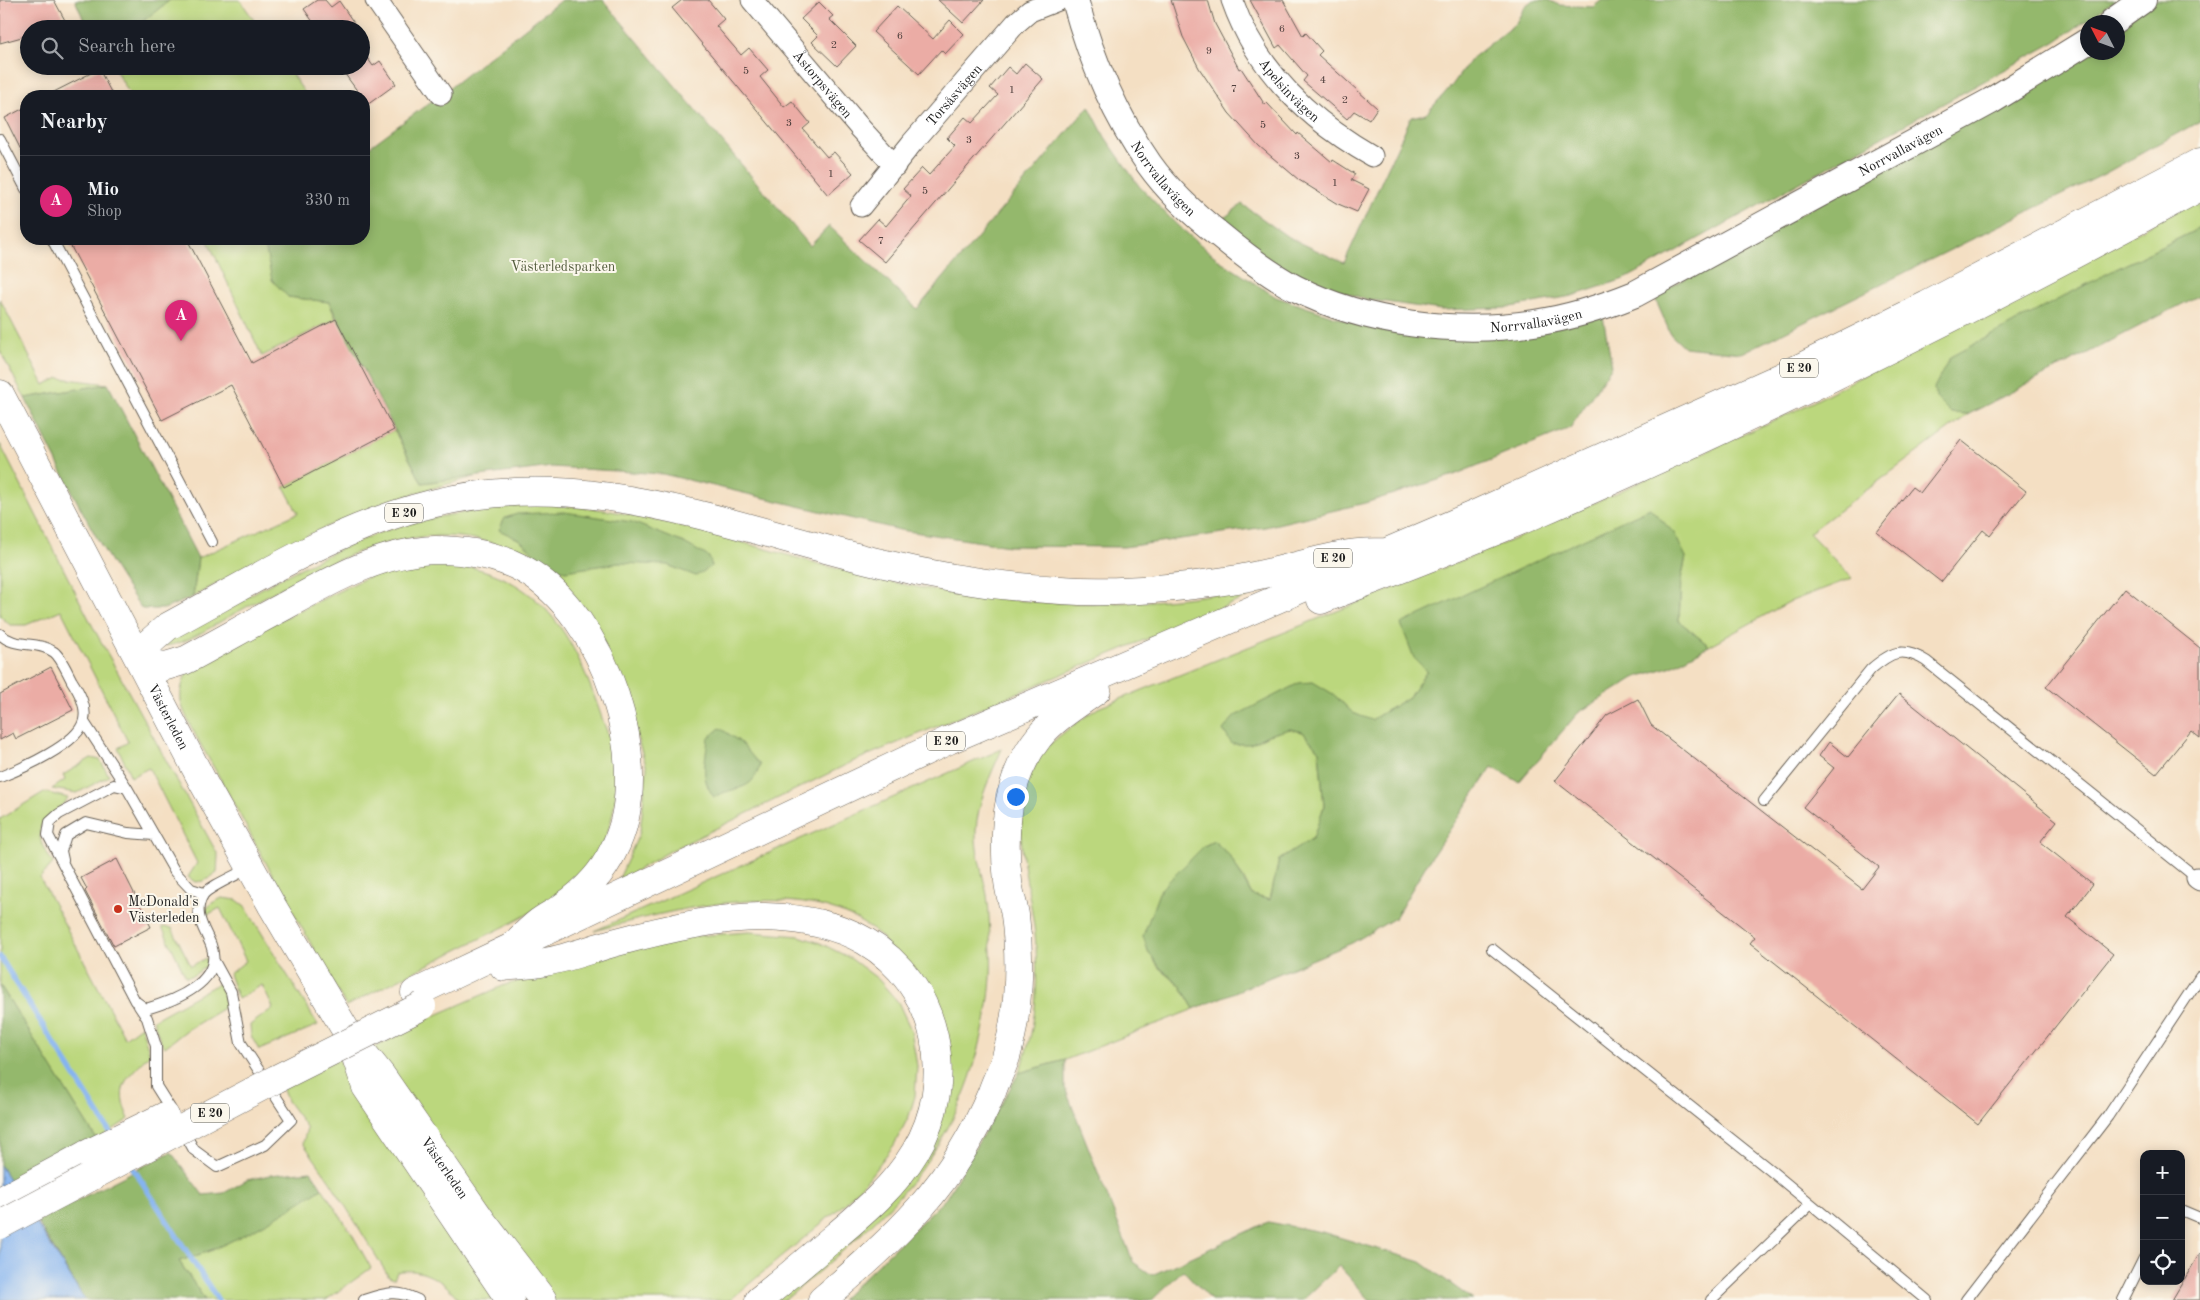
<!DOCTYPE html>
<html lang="en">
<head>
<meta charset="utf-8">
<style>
	:root { --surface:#171b24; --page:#242831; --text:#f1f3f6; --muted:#9ea1a6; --line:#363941; --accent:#db2777 }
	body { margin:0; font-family:"Old Standard TT",serif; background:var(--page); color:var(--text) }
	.controls { position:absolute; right:15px; bottom:15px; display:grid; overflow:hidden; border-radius:10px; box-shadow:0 2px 12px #0003 }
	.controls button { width:45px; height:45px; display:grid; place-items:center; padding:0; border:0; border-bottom:1px solid var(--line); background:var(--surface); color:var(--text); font:25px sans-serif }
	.compass { position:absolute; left:2080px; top:15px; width:45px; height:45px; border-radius:50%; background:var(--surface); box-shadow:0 2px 12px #0003; rotate:312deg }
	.you { position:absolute; left:1015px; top:796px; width:18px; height:18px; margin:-12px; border:4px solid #fff; border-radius:50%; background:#1a73e8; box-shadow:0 0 0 8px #1a73e833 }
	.badge { display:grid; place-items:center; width:32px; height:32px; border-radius:50%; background:var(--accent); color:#fff; font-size:16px; font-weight:700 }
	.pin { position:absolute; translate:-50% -41px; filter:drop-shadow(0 1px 2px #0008) }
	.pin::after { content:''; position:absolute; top:26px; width:18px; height:15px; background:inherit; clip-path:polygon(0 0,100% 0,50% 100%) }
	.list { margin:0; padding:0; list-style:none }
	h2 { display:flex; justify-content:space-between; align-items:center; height:65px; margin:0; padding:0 20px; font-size:21px }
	h2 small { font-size:16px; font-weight:400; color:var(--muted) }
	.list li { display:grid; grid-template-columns:32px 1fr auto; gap:15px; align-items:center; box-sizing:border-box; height:90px; padding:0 20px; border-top:1px solid var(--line) }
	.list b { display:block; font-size:19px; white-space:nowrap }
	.list p { margin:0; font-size:16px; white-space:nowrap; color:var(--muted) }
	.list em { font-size:16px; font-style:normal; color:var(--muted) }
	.icon { flex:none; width:28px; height:28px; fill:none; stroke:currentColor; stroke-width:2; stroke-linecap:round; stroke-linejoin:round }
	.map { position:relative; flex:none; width:2200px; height:1300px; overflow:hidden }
	.search { position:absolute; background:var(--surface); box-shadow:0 2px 12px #0003; left:20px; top:20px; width:350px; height:55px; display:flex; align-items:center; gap:12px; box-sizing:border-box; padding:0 18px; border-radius:28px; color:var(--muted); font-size:19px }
	.panel { position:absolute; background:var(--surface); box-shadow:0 2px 12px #0003; left:20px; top:90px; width:350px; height:155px; border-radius:20px }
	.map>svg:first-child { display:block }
	.green { fill:#bbd77d; stroke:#6c7a4c }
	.forest { fill:#94b86c; stroke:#586a44 }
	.water { fill:#85b4f0; stroke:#506886 }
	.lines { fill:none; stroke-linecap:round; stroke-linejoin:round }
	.stream { stroke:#85b4f0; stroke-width:5.5 }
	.building { fill:#ebaca5 }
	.service-casing { stroke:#686056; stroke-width:12 }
	.minor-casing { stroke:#686056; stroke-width:23 }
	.tertiary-casing { stroke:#686056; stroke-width:28 }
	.secondary-casing { stroke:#686056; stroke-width:29 }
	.trunk-casing { stroke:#686056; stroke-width:29 }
	.service { stroke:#fff; stroke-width:10 }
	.minor { stroke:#fff; stroke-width:21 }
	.tertiary { stroke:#fff; stroke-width:26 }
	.secondary { stroke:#fff; stroke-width:28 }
	.trunk { stroke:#fff; stroke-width:28 }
	.trunk-bridge-casing { stroke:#686056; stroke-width:29; stroke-linecap:butt }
	.trunk-bridge { stroke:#fff; stroke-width:28 }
	.poi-dot { fill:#c8321e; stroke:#fbf7ec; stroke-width:2 }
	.labels { text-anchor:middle; stroke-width:4; stroke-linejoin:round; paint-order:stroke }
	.number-label { font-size:11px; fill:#50403e }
	.shield { fill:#fbf7ec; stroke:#5f5e5a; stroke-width:1 }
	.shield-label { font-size:12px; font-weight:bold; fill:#1c1c1c }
	.street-label { font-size:14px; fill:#1c1c1c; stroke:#fbf7ec }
	.park-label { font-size:14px; fill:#545d3e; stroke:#fbf7ec }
	.poi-label { font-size:14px; fill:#1c1c1c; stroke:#fbf7ec; text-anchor:start }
</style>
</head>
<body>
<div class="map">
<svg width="2200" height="1300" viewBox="0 0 2200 1300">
	<rect width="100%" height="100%" fill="#fbf7ec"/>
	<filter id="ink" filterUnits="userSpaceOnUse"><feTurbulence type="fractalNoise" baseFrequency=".02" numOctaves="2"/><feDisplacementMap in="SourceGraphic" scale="10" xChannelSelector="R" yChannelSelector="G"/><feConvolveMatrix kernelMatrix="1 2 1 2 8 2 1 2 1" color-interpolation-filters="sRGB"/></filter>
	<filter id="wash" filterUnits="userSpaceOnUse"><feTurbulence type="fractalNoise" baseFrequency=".0096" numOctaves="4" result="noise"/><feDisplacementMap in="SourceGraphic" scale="20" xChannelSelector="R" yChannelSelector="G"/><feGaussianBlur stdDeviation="1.12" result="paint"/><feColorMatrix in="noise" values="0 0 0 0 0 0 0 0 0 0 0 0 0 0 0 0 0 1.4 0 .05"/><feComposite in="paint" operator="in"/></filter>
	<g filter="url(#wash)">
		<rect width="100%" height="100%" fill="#f4dfc3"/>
		<path class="green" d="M 170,0 L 240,0 L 260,29 L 133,29 Z
			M 113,66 L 286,66 L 307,96 L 131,96 Z
			M 2200,199 L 2200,228 L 2106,274 L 1951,413 L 1969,414 L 1809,533 L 1852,578 L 1789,602 L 1709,646 L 1679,621 L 1681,579 L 1686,557 L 1414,658 L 1428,671 L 1409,697 L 1370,721 L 1353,713 L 1333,694 L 1250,744 L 1268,735 L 1289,729 L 1303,732 L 1319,751 L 1324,806 L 1313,839 L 1279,860 L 1270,900 L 1252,895 L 1243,877 L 1214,841 L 1204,846 L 1148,951 L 1159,968 L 1180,985 L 1194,1009 L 1065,1060 L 1019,1073 C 1024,1057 1031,1039 1033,1022 C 1037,1000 1037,968 1036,946 C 1032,882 1002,817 1040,757 C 1050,740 1081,720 1098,708 L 1522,536 L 1799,409 Z
			M 207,239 L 266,239 L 264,241 L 288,297 L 329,302 L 336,319 L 262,356 Z
			M 0,299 L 44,385 L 59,378 L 108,384 L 25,398 L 0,351 Z
			M 394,430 L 422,483 L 486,474 C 443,485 401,496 359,513 C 302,535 247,567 193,597 L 198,558 L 298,513 L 284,487 Z
			M 0,444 L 93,627 L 218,855 L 217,873 L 204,881 L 195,882 L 188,877 L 197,863 L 149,768 L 131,777 L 118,748 L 128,742 L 61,610 L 26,625 L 10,625 L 0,616 Z
			M 538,503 C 563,506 587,507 611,511 C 706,527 798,562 892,582 C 1024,610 1163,612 1293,578 L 854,761 L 672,850 L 618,881 L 640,832 L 647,768 L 614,667 L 502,546 C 401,513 317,569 232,615 C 212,626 186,645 163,646 L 164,642 C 234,605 308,559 382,532 C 432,514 486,510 538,503 Z
			M 433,563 C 468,564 497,571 525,591 C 567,621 586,672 602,718 C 606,730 612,742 614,754 C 621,787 612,840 590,865 C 555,905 513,922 467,945 C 427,965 386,986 346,1006 C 303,931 262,856 221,780 C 211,762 185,720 181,702 C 179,686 186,672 196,661 L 374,574 L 403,567 Z
			M 1002,749 C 991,774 977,803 976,831 C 975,852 983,874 987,895 C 990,913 989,933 991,951 C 993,984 987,1016 979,1048 C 949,1166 874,1225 785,1300 L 770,1300 L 849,1236 L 945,1088 C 931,1053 916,1018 901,983 C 895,969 891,950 882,937 C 878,932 869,928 864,924 C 793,878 670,910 594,931 Z
			M 91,758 L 100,760 L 109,776 L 77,793 L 52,789 L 65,780 L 63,775 Z
			M 44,792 L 68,798 L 48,821 L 41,826 C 37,841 45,850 53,863 L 40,878 L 125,1038 L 141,1026 L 150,1054 C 128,1077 113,1085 129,1119 L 97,1140 L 0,985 L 0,819 Z
			M 222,898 L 237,900 L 245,906 L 318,1025 L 259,1050 L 251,1036 L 250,1025 L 273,1008 L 262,985 L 238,999 L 229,974 L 246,961 L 220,908 L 207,915 L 206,909 L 212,903 Z
			M 162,927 L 172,928 L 191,966 L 206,958 L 208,965 L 194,975 L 186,977 Z
			M 749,932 L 799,936 L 820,943 L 850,958 L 878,979 L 898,1002 L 911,1030 L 917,1066 L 915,1096 L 909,1116 L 894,1145 L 867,1180 L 842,1206 L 730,1300 L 551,1300 L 374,1048 L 436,1015 L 505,985 L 632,949 L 696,936 Z
			M 221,982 L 227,1006 L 187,1030 L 165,1047 L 161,1042 L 153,1020 Z
			M 338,1058 L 392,1144 L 499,1300 L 459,1300 C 446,1281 420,1266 397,1272 L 394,1279 L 389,1277 L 330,1181 L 303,1143 L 307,1128 L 287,1101 L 282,1087 Z
			M 322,1188 L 352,1234 L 371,1268 L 326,1300 L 205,1300 L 179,1261 L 213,1250 Z"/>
		<path class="forest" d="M 75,0 L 170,0 L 133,29 L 88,29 Z
			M 561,0 L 603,0 L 810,246 L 829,226 L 917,309 L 1089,106 L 1105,137 L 1139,186 L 1177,225 L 1219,260 L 1276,297 L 1360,325 L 1603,317 L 1612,366 L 1570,428 L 1454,475 L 1365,503 L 1265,527 L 1124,547 L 1009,546 L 900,530 L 663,474 L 552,467 L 422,483 L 329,302 L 288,297 L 272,280 L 264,241 L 266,239 L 364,239 L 364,151 L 452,86 Z
			M 1533,0 L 1548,0 L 1559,5 L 1593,7 L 1602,0 L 2116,0 L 2055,42 L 1627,278 L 1572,296 L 1505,308 L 1441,310 L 1365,299 L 1301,278 L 1259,254 L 1219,222 L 1242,204 L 1288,237 L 1344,263 L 1411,117 L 1426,114 L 1453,84 L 1470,60 L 1516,23 L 1525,6 Z
			M 2153,0 L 2200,0 L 2200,121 L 2104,174 L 1742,353 L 1684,347 L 1671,335 L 1654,296 L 2088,52 L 2118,52 L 2118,27 Z
			M 2200,228 L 2200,295 L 1969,414 L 1951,413 L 1936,398 L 1934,388 L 1950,357 L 2106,274 Z
			M 108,384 L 198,558 L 193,597 L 164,609 L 142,609 C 95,544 61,469 25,398 Z
			M 1650,508 L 1674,533 L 1686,557 L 1681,579 L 1679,621 L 1709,646 L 1672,666 L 1634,678 L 1578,713 L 1519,782 L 1492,767 L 1428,862 L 1395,918 L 1352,943 L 1194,1009 L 1180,985 L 1160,968 L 1148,951 L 1143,936 L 1160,890 L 1204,846 L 1214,841 L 1230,856 L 1252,895 L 1270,900 L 1279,860 L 1313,838 L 1324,806 L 1319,751 L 1303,732 L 1290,729 L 1268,735 L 1250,744 L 1232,744 L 1223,730 L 1235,716 L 1299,683 L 1313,682 L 1333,694 L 1353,713 L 1371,720 L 1409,697 L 1427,671 L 1414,658 L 1401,624 Z
			M 564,512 L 632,522 L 684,543 L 709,557 L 712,566 L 696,576 L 667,565 L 619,563 L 565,571 L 545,563 L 520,540 L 499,530 L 505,518 L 517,514 Z
			M 720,728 L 740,742 L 760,765 C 752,793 736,785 714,797 C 699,777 706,761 708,738 Z
			M 0,985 L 97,1140 L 13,1186 L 0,1165 Z
			M 1065,1060 L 1065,1088 L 1133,1262 L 1152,1275 L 1268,1222 L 1322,1232 L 1421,1262 L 1473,1300 L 1370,1300 L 1339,1266 L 1303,1300 L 1211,1300 L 1183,1270 L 1152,1300 L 841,1300 L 946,1198 L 1019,1073 Z
			M 171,1152 L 203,1195 L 224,1193 L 247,1180 L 270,1175 L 311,1171 L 322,1188 C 278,1217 229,1247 179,1261 L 205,1300 L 85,1300 L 37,1221 Z"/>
		<path class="water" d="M 0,1165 L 85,1300 L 0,1300 Z"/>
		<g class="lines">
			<path class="stream" d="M 0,957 L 111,1134
				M 131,1165 L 218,1300"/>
		</g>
		<g id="blocks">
			<path class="building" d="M 0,0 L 54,0 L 67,24 L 49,29 L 29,29 L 29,35 L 0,43 Z
				M 317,0 L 325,0 L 331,7 L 339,1 L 358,29 L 318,29 L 304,9 Z
				M 682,0 L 708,0 L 724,19 L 716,26 L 741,55 L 749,48 L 768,70 L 760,77 L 784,107 L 792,101 L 810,123 L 803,129 L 827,157 L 834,152 L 853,173 L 828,195 L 672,8 Z
				M 938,0 L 984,0 L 963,23 Z
				M 1171,0 L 1208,0 L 1215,24 L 1239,69 L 1241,68 L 1265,105 L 1267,103 L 1297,135 L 1298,133 L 1332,162 L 1333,160 L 1355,174 L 1351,180 L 1369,189 L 1357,212 L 1336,203 L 1299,180 L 1259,146 L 1229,113 L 1199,68 L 1183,37 Z
				M 1250,0 L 1283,0 L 1303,36 L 1306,33 L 1322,51 L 1318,55 L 1377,108 L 1369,120 L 1354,111 L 1347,119 L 1303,81 L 1307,76 L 1280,45 L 1276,48 Z
				M 819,2 L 833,16 L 829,19 L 856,46 L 837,66 L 812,42 L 818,36 L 801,19 Z
				M 897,6 L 933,39 L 950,20 L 964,34 L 945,54 L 941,50 L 919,74 L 873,32 Z
				M 361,49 L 373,66 L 380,61 L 396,84 L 367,105 L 364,96 L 361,96 L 339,66 L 361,66 Z
				M 1025,63 L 1043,79 L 885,262 L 859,240 L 878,219 L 886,226 L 911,196 L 903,189 L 922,168 L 929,175 L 955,146 L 947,138 L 965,117 L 972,123 L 998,95 L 990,88 L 1008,67 L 1016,74 Z
				M 99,69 L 113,96 L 46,96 Z
				M 26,107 L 26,160 L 5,118 Z
				M 67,239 L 187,239 L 252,363 L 336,319 L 394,430 L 284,487 L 231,385 L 162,420 Z
				M 1961,440 L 2026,491 L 1990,536 L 1983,530 L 1941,582 L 1877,532 L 1912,487 L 1920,493 Z
				M 2125,588 L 2200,648 L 2200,738 L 2191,731 L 2156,774 L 2046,687 Z
				M 51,667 L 73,710 L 16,739 L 13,733 L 0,740 L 0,694 Z
				M 1899,694 L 2057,821 L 2040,842 L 2093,884 L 2067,917 L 2113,954 L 1978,1124 L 1750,943 L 1755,937 L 1555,781 L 1607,715 L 1638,699 L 1651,725 L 1862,889 L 1879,867 L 1803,807 L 1834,768 L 1819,756 L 1829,742 L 1848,757 Z
				M 117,859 L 151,927 L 114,946 L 85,891 L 87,889 L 81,878 Z
				M 2200,1253 L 2200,1300 L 2172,1300 Z"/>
		</g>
	</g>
	<g filter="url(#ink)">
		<use href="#blocks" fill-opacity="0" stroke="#686056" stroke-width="1"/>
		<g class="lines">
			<g class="service-casing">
				<path id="service" d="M 0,139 L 26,189
					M 52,239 L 212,542
					M 0,634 C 15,649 37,640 54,652 C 61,657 67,672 72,681 C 79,692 87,706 84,720 C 79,744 21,769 0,777
					M 84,722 L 127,788
					M 1764,801 L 1871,669 C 1891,652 1902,646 1926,661 L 2197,878
					M 63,860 L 61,851 L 66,835 L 86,823 L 128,833 L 154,835
					M 204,893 L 191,889 L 175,872 L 127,788 L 114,785 L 59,814 L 50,822 L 48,835 L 135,1001 L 146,1009 C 173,1001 225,982 211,945 C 204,928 192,913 203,895 C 208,887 239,874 249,868
					M 1492,949 L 1770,1170 L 1927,1300
					M 139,1006 L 147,1018 L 156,1046 L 156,1086 L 173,1113
					M 183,1130 L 194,1150 L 217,1167 L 265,1145 L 291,1120 L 241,1043 L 231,992 L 214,961
					M 2181,1210 L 2200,1218
					M 364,1300 C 385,1293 397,1289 418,1300
					M 1711,1300 L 1811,1204
					M 1966,1300 L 2108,1116 L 2200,977
					M 2123,1300 L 2144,1258"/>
			</g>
			<g class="minor-casing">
				<g id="minor">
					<path d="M 376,0 L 441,94"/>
					<path id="s1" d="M 752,0 L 861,129 L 895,166"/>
					<path id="s2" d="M 1232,0 C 1256,69 1309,120 1372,156"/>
					<path id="s3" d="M 861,206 L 912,143 L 1016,23 L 1030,11 L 1058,0"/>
					<path d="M 2197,878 L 2200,880"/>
				</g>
			</g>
			<g class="tertiary-casing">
				<g id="tertiary">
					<path id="s4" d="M 1075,0 C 1091,59 1114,114 1149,164 C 1169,192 1194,215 1221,236 C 1244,255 1268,274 1295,288 C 1366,324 1456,335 1534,323 C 1569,318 1603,307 1635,294 L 1991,101 L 2088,41"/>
					<path d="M 2112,22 L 2143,0"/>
				</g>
			</g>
			<g class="secondary-casing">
				<g id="secondary">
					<path id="s5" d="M 0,394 L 204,784 L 271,904 L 348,1034 L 381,1075 L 482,1221 L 543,1300"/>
					<path d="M 355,1054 L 366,1087 L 510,1300"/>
				</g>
			</g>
			<g class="trunk-casing">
				<path id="trunk" d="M 1321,600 C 1390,573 1461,546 1529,517 C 1758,418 1981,306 2200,187
					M 512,947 C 521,938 530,929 539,922 C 547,916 556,912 564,906 C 584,892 602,874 613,851 C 657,768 605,614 523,569 C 497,555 464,550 435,550 C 379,552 328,582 281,608 C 249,625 218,643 186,660 L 166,666 L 142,663 L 150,642 L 167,627 C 251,582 337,527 431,504 C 589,464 733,529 885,564 C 942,578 1002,587 1061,590 C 1118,594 1181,588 1238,579 C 1276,573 1312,560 1349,554 C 1362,552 1375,552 1388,552
					M 504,967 C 518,965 532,965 545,962 C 568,958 591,949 613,943 C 657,931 720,916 765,917 C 798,918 836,924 865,941 C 939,984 958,1081 915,1152 C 893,1189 859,1216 826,1244 C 804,1263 782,1282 759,1300
					M 415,993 L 949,740 L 1473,515 L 1779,378 L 1927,305 L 2200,162
					M 0,1201 L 87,1154
					M 822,1300 C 897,1236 953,1186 992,1092 C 996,1080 1002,1069 1006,1057 C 1019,1012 1021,961 1015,915 C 1013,903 1009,892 1008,881 C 1002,831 1006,778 1039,737 C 1054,718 1078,704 1097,690"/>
			</g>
			<use href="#service" class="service"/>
			<use href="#minor" class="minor"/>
			<use href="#tertiary" class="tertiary"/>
			<use href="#secondary" class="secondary"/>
			<use href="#trunk" class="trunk"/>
			<g class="trunk-bridge-casing">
				<path id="trunk-bridge" d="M 87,1154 L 165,1116
					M 0,1225 L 276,1079 L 422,1006"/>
			</g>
			<use href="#trunk-bridge" class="trunk-bridge"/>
		</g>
	</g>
	<circle class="poi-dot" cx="118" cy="909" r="5"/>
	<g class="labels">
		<g class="number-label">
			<text x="1282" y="32">6</text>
			<text x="900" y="39">6</text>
			<text x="834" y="48">2</text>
			<text x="1209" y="54">9</text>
			<text x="746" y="74">5</text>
			<text x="1323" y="83">4</text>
			<text x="1234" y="92">7</text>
			<text x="1012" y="93">1</text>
			<text x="1345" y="103">2</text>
			<text x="789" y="126">3</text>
			<text x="1263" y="128">5</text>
			<text x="969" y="143">3</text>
			<text x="1297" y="159">3</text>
			<text x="831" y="177">1</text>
			<text x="1335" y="186">1</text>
			<text x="925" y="194">5</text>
			<text x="881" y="244">7</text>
		</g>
		<g class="shield">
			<rect x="1780" y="358.5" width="38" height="19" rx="4"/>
			<rect x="385" y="503.5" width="38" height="19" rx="4"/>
			<rect x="1314" y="548.5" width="38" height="19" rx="4"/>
			<rect x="927" y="731.5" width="38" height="19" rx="4"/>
			<rect x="191" y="1103.5" width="38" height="19" rx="4"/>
		</g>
		<g class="shield-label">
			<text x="1799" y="372">E 20</text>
			<text x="404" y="517">E 20</text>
			<text x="1333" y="562">E 20</text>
			<text x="946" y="745">E 20</text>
			<text x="210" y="1117">E 20</text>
		</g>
		<g class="street-label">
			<text dy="5" stroke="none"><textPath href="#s1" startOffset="110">Åstorpsvägen</textPath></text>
			<text dy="5" stroke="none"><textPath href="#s2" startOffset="108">Apelsinvägen</textPath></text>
			<text dy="5" stroke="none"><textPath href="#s3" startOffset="145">Torsåsvägen</textPath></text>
			<text dy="5" stroke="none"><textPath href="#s4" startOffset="1026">Norrvallavägen</textPath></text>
			<text dy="5" stroke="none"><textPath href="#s4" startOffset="201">Norrvallavägen</textPath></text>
			<text dy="5" stroke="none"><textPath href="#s4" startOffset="621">Norrvallavägen</textPath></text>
			<text dy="5" stroke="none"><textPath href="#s5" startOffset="364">Västerleden</textPath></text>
			<text dy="5" stroke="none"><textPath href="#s5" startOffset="894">Västerleden</textPath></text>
		</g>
		<g class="park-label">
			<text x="563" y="271">Västerledsparken</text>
		</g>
		<g class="poi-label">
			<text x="128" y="906">McDonald's<tspan x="128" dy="16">Västerleden</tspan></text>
		</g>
	</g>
</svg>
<div class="controls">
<button>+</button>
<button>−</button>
<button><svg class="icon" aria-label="locate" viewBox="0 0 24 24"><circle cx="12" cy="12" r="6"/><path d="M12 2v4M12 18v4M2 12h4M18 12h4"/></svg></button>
</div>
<svg class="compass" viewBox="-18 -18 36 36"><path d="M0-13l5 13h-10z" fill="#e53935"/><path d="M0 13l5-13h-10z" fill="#9ea1a6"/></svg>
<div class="you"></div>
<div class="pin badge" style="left:181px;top:341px">A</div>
<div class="search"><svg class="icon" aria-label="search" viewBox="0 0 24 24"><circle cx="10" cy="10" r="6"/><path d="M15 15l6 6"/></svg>Search here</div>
<section class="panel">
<h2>Nearby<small></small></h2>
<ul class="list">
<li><span class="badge">A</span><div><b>Mio</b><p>Shop</p></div><em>330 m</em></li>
</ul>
</section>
</div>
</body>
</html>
